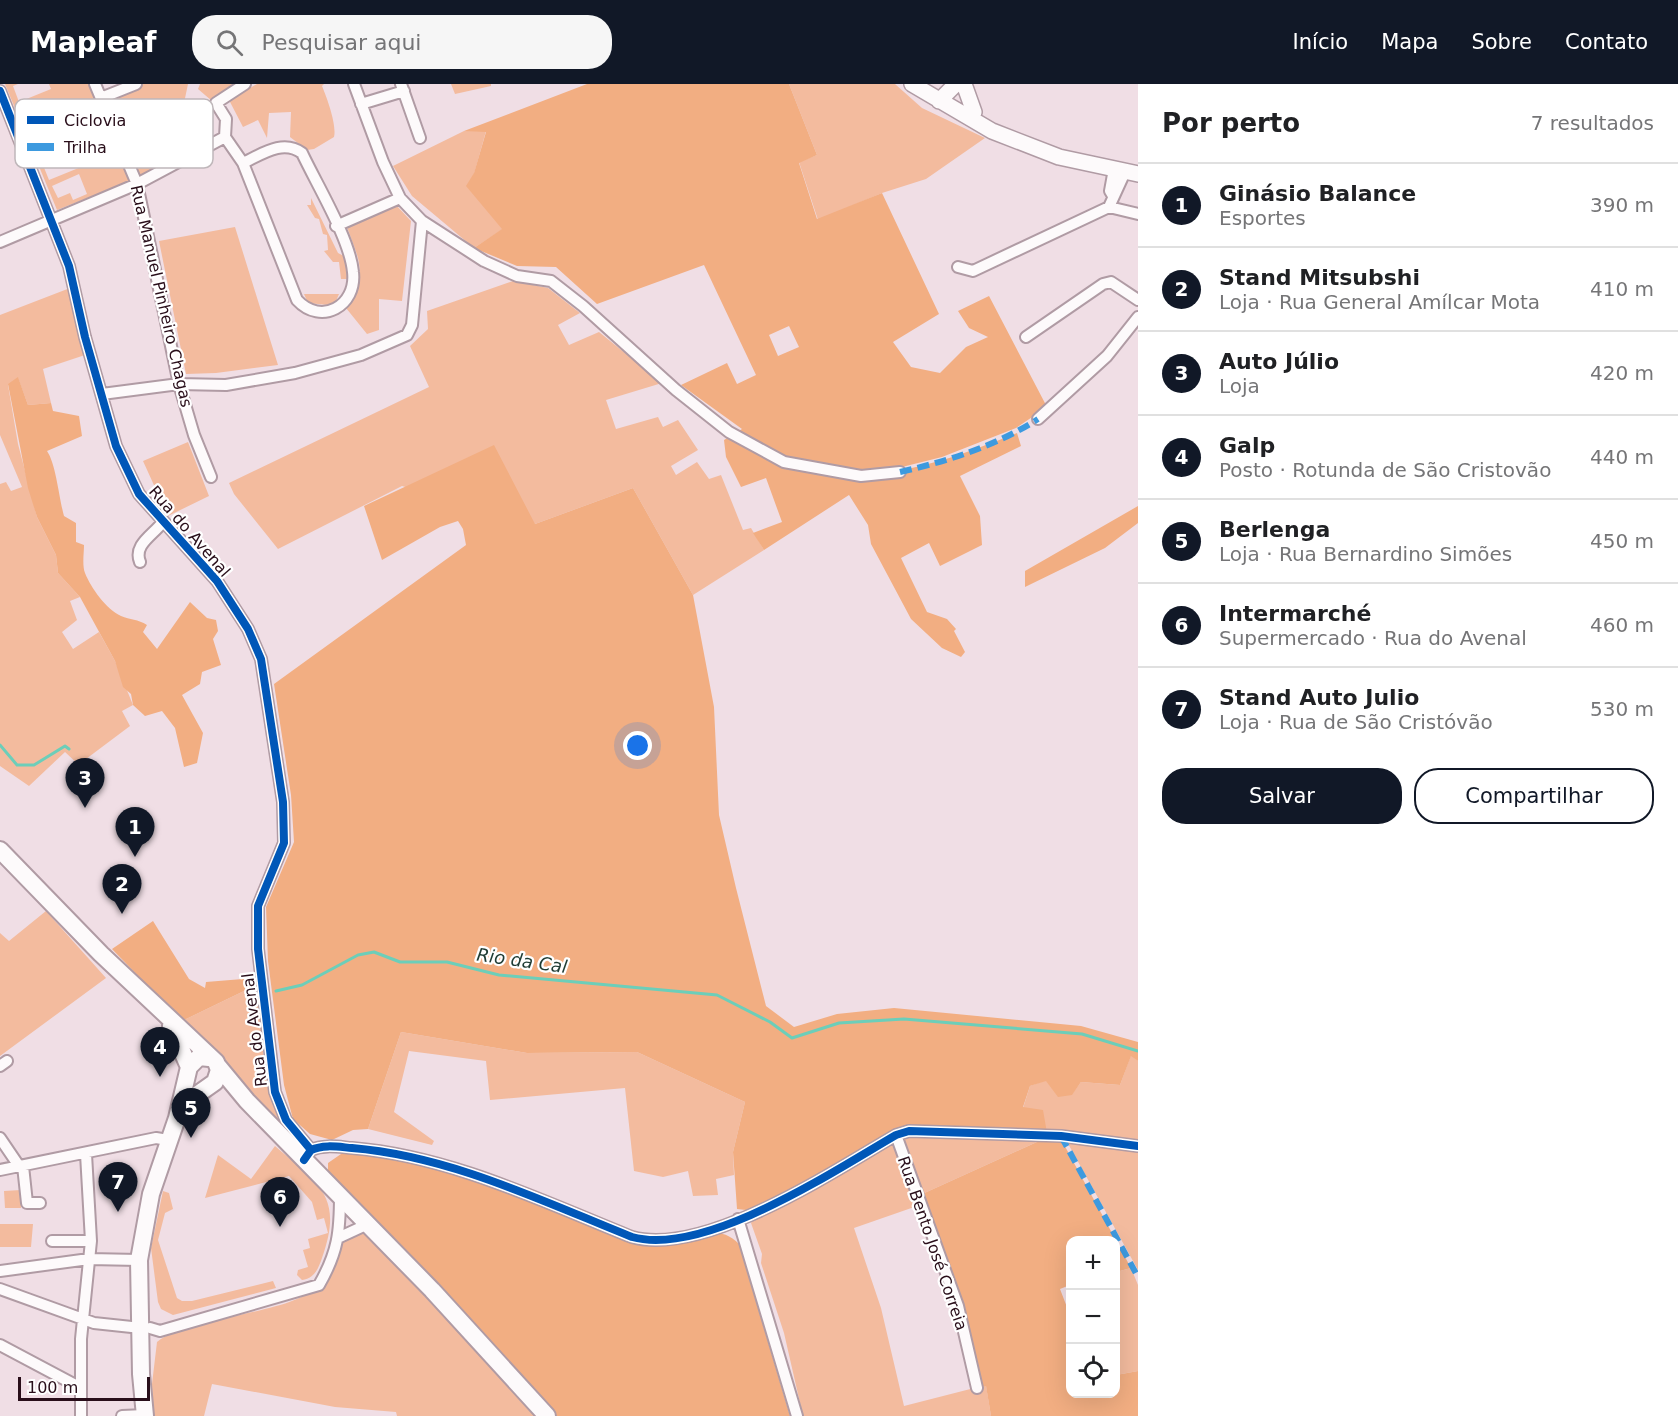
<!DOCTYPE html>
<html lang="pt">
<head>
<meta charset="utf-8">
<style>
	:root { --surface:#fff; --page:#f6f6f6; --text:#202124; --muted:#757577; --line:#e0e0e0; --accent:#111827 }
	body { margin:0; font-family:"DejaVu Sans",sans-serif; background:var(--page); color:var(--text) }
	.controls { position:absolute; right:18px; bottom:18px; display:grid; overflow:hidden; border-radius:12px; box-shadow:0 6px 24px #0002 }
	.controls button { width:54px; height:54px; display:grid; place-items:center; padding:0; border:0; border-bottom:2px solid var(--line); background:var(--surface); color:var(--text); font:30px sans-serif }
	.scale { position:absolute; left:18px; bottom:15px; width:132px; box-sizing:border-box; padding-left:6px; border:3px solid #290e1a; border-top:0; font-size:16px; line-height:21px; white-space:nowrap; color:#290e1a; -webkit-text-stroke:4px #fff; paint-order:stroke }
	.you { position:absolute; left:638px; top:662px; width:21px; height:21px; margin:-15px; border:4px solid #fff; border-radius:50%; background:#1a73e8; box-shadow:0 0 0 9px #1a73e833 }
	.badge { display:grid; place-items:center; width:39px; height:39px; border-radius:50%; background:var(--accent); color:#fff; font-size:20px; font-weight:700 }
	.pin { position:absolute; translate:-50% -50px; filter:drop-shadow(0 2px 3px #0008) }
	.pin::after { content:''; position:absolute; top:32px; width:21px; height:18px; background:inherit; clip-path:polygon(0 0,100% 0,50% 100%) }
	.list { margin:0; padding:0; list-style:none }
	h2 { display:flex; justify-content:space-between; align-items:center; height:78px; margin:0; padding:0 24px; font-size:26px }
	h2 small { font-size:20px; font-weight:400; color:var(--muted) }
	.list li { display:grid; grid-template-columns:39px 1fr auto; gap:18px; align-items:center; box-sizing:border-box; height:84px; padding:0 24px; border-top:2px solid var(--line) }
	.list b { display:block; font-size:22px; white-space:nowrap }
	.list p { margin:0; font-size:20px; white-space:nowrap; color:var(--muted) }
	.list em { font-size:20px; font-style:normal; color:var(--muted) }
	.actions { display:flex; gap:12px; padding:18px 24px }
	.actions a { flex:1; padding:14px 0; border:2px solid var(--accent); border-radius:24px; text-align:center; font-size:21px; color:var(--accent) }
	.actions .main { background:var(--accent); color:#fff }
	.icon { flex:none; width:33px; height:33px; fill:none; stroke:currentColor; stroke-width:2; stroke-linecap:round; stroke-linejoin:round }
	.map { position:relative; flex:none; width:1138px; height:1332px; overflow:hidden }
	header { display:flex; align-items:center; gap:36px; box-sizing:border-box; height:84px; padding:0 30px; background:var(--accent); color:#fff }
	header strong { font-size:28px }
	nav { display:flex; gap:33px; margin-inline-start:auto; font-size:21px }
	.search { width:420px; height:54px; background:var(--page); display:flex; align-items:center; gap:15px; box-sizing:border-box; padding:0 21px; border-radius:24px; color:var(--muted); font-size:22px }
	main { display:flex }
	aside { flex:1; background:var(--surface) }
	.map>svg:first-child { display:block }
	.green { fill:#f3bb9e; fill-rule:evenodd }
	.forest { fill:#f2ae82; fill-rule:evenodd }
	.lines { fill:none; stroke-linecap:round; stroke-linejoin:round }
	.stream { stroke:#6cceb9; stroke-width:3 }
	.street-casing { stroke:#b09ba4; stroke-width:14 }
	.secondary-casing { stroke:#b09ba4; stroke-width:18 }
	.primary-casing { stroke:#b09ba4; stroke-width:20 }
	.street { stroke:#fdfafb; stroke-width:10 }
	.secondary { stroke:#fdfafb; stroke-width:15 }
	.primary { stroke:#fdfafb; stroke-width:16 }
	.quiet { stroke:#3d9adf; stroke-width:6; stroke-dasharray:12 6; stroke-linecap:butt }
	.cycleway-casing { stroke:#fff; stroke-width:11 }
	.cycleway { stroke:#0057b8; stroke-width:8 }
	.labels { text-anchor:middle; stroke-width:4.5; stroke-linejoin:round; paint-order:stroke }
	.street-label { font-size:16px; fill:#290e1a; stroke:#fff }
	.water-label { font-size:18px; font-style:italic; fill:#1f3c34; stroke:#fff }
	.key { fill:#fff; stroke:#bfb7ba; stroke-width:1.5 }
	.key-label { font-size:16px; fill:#290e1a }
</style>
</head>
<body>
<header>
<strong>Mapleaf</strong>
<div class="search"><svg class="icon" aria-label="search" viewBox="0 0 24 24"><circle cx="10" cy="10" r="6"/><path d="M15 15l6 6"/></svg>Pesquisar aqui</div>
<nav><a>Início</a><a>Mapa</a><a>Sobre</a><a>Contato</a></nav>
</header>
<main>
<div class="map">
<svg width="1138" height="1332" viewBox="0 0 1138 1332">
	<rect width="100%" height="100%" fill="#f0dee5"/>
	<path class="green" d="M 5,0 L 18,0 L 13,2 L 19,18 L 51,5 L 49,0 L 90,0 L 130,97 L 57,126 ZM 38,16 L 43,28 L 26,35 L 21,22 ZM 46,40 L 51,52 L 34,59 L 29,46 ZM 65,51 L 71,67 L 43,79 L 36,63 ZM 74,68 L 81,83 L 49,96 L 43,81 ZM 79,90 L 87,110 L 73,116 L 70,109 L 58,114 L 52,102 Z
		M 142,0 L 188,0 L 180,38 L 192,67 L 138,97 L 103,15 Z
		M 200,0 L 241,0 L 212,17 L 198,5 Z
		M 257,0 L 324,0 L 322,2 C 327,14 337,41 334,53 L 314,65 L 307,66 L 290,53 L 291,28 L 269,29 L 267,54 L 258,36 L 243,43 L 229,16 Z
		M 451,0 L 491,0 L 491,2 L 455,10 Z
		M 789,0 L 895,0 L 922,24 L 985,54 L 926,95 L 882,109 L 818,136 L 799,78 L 817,71 Z
		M 464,47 L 486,47 L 474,90 L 467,102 L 503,145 L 474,164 L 412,112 L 393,82 Z
		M 311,114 L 338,169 L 344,172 L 348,195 L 341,195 L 339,178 L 333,178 L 324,167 L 328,166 L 327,151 L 323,150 L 319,135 L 315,134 L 307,121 L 311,121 Z
		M 396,121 L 411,137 L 402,217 L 379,215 L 379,246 L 367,250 L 346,224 C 367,186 361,182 347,143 Z
		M 235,143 L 278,281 L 216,289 L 186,290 L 159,157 Z
		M 513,197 L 548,204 L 580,229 L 558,241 L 569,261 L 599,248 L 662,299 L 606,316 L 616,345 L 658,333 L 663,343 L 678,336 L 698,366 L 671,382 L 676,391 L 697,378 L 709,395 L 721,391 L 743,446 L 751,444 L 764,466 L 693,511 L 633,404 L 535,440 L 402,402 L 278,465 L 234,410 L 229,399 L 429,303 L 410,262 L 428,245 L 427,227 Z
		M 70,204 L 85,271 L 43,285 L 51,319 L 28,321 L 18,294 L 8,301 L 18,360 L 37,433 L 56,471 L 58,489 L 80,513 L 70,517 L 77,536 L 62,548 L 73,565 L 99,548 L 115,577 L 133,621 L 122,627 L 130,642 L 86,675 L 80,682 L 65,668 L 29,702 L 0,682 L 0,400 L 6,398 L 11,407 L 22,403 L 0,351 L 0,231 Z
		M 304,210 L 339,210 L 336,217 L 328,221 L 308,219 Z
		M 188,358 L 209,412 L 168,432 L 143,377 Z
		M 46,827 L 106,894 L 0,972 L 0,849 L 9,857 Z
		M 244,907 L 258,907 C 261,942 263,1010 282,1040 C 287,1047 295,1054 301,1060 L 276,1038 L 239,993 L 182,937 Z
		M 401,948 L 527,969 L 637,968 L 745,1018 L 733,1068 L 734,1091 L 716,1095 L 718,1111 L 693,1112 L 688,1087 L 663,1093 L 634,1087 L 625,1004 L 490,1016 L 486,977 L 409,967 L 394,1028 L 434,1057 L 432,1061 L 368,1045 Z
		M 1131,971 L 1138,977 L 1138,1059 L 1047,1049 L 1023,1024 L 1030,1002 L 1046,996 L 1072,1010 L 1081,998 L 1120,1001 Z
		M 905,1052 L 1048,1053 L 920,1111 L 901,1055 Z
		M 1066,1056 L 1138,1064 L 1138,1186 Z
		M 895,1059 L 920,1121 L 854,1144 L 881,1224 L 904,1322 L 986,1301 L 991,1332 L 803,1332 L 784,1249 L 761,1179 L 762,1170 L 751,1139 L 755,1133 L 797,1114 Z
		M 275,1062 C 319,1100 344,1112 322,1174 C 318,1185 315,1194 302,1196 L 297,1191 L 298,1186 L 308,1183 L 303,1166 L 310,1164 L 308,1155 L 328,1149 L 324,1134 L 317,1136 L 312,1118 L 289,1092 L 205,1114 L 218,1071 L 251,1095 Z
		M 21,1106 L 21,1124 L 5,1124 L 4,1107 Z
		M 163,1107 L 169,1109 L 173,1125 L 165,1129 L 158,1156 L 177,1214 L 182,1217 L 192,1217 L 273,1197 L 276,1204 L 173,1231 L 161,1225 L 158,1218 L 151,1164 Z
		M 0,1140 L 33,1140 L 31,1163 L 0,1163 Z
		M 366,1143 L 542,1332 L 397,1332 L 396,1328 L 335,1323 L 212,1300 L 204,1332 L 153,1332 L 152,1300 L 157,1258 C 188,1231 298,1231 320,1199 C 329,1186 334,1167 340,1153 Z
		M 1131,1184 L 1138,1201 L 1138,1287 L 1116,1291 L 1116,1188 Z"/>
	<path class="forest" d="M 587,0 L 789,0 L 817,71 L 799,79 L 817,135 L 882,109 L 939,230 L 893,258 L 911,283 L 940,289 L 966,263 L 988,253 L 969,244 L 958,227 L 989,212 L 1047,323 L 1016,344 L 942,373 L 898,384 L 864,386 L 861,392 C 922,386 961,371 1017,349 L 1021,362 L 960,392 L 980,432 L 982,461 L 940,482 L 929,459 L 901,474 L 927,528 L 947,535 L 956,545 L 954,547 L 965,568 L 961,573 L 942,564 L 911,535 L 871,460 L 868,441 L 849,411 L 764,466 L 753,449 L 782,438 L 766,394 L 741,403 L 726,373 L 724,356 L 742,345 L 681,301 L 727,279 L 737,300 L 756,291 L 704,181 L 597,220 L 556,183 L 517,182 L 474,164 L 502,145 L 466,102 L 474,89 L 486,48 L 464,47 ZM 789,242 L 799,263 L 778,272 L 769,251 Z
		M 18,293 L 28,321 L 51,319 L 53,327 L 79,332 L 82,352 L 47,367 C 56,380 59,414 64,432 L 76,439 L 76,458 L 84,461 C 84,469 82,481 85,489 C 91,504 106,525 121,532 C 130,536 138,535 147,541 L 143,548 L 157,565 L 190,518 L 207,534 L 216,536 L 218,547 L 213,555 L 221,581 L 202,588 L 200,600 L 182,611 L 203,649 L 197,679 L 184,683 L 175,644 L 162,627 L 145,632 L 133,621 L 131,610 L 123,603 L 115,577 L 80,513 L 58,489 L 56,471 L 37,433 L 28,404 L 8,300 Z
		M 494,361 L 535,440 L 633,404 L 693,511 L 714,623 L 719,731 L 736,804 L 766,922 L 794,943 L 837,930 L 894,924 L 1081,942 L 1138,958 L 1138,977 L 1131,972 L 1120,1001 L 1081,998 L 1072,1011 L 1058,1013 L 1046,997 L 1030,1002 L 1023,1023 L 1043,1026 L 1047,1049 L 909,1044 L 755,1127 L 737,1125 L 733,1068 L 745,1018 L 637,968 L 527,969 L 401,948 L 368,1045 L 353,1046 L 332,1056 L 310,1050 L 293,1035 L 284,1001 L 268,877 L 266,823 L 294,758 L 291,711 L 274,600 L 466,461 L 463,445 L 458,437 L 440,443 L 382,476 L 364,422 Z
		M 1138,422 L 1138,439 L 1105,464 L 1025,503 L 1025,487 Z
		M 153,837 L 189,895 L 205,904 L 206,898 L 255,894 L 258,907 L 244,907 L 182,937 L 112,865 Z
		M 1048,1053 L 1061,1055 L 1131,1184 L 1116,1188 L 1116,1156 L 1070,1156 L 1070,1201 L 1060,1205 L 1070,1231 L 1070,1310 L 1116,1310 L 1116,1291 L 1138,1287 L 1138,1332 L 991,1332 L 986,1302 L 979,1303 L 920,1111 Z
		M 355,1068 C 431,1077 499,1105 570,1132 C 592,1140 615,1151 639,1157 C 669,1166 712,1131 739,1160 L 790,1332 L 554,1332 L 443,1215 L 328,1088 L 328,1079 L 341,1070 Z"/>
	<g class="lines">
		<path class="stream" d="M 0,661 L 17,681 L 34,681 L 65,662 L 69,665
			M 276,907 L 302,901 L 358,871 L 374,868 L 400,878 L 447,878 L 499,891 L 717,911 L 770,938 L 792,954 L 839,939 L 904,935 L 1082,950 L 1138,967"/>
		<g class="street-casing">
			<path id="street" d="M 95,0 L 137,100 L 179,300 L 194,351 L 211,393
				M 354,0 L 383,78 L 400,114 L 422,137 L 484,177 L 517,192 L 551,197 L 583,222 L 676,306 L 729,348 L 784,378 L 861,392 L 900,388
				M 401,0 L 420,54
				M 0,7 L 69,182 L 85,253 L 116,362 L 139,410 L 217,497 L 248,545 L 261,575 L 283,718 L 284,759 L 258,822 L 258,865 L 275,1008 L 286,1036 L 311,1066 L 304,1076
				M 101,14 L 136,0
				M 361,20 L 404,7
				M 225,53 L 243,79 L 297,216 C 321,242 357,222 353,188 C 350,155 317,101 302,69 C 283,55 262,70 243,79
				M 225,53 L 226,35 L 216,19 L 245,0
				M 1113,112 L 1110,107 L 1114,85
				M 1109,123 L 1138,130
				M 336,142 L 400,114
				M 0,158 L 137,100 L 225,53
				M 958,183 L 973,187 L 1109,123 L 1125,88
				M 1026,253 L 1103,200 L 1111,198 L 1138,216
				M 102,310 L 179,300 L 226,301 L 295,289 L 361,271 L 407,251 L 412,241 L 422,137
				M 1038,335 L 1107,272 L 1138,233
				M 140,478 C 133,461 153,451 162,439
				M 0,982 L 7,977
				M 896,1051 L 958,1222 L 977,1304
				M 0,1054 L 19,1082
				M 311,1066 C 324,1060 339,1063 352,1064 C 450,1072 542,1117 632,1153 C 705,1173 834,1087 896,1051 L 909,1047 L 1061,1052 L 1138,1062
				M 23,1082 L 27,1119 L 40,1119
				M 0,1086 L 156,1054 L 168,1056
				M 738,1135 L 797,1332
				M 340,1153 L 368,1140
				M 52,1157 L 91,1157
				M 0,1187 L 89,1175 L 139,1176
				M 0,1205 L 94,1239 L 141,1244
				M 150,1244 L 160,1247 L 319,1201 C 338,1168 340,1148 340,1111
				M 0,1261 L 81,1304
				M 81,1332 L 81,1255 L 91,1157 L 86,1070
				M 122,1332 L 145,1331"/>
		</g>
		<g class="secondary-casing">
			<path id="secondary" d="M 912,0 L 992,47 L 1059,73 L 1138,90
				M 964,0 L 974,28
				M 939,17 L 956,0"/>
		</g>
		<g class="primary-casing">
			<path id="primary" d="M 0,766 L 101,870 L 216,978 L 219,986 L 215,998 L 198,1010 L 179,1031
				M 171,942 L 189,983
				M 218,982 L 247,1017 L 432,1206 L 547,1332
				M 145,1332 L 141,1290 L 139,1176 L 151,1110 L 177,1034 L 189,983 L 199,973 L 209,974"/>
		</g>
		<use href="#street" class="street"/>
		<use href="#secondary" class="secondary"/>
		<use href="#primary" class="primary"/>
		<path class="quiet" d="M 900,388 C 948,377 996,362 1038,335
			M 1061,1052 L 1138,1193"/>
		<g class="cycleway-casing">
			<path id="cycleway" d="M 0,7 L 69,182 L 85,253 L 116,362 L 139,410 L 217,497 L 248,545 L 261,575 L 283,718 L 284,759 L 258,822 L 258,865 L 275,1008 L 286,1036 L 311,1066 L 304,1076
				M 311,1066 C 324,1060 339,1063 352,1064 C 450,1072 542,1117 632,1153 C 705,1173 834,1087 896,1051 L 909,1047 L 1061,1052 L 1138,1062"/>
		</g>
		<use href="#cycleway" class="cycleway"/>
	</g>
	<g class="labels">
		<g class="street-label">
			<text transform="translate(162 212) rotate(77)" y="6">Rua Manuel Pinheiro Chagas</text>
			<text transform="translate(190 447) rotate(49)" y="6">Rua do Avenal</text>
			<text transform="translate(254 946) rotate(-97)" y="6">Rua do Avenal</text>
			<text transform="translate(933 1159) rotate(71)" y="6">Rua Bento José Correia</text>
		</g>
		<g class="water-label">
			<text transform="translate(522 877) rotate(8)" y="6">Rio da Cal</text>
		</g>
	</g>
	<rect x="15" y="15" width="198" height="69" rx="9" class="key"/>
	<rect x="27" y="32" width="27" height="8" fill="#0057b8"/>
	<rect x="27" y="59" width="27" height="8" fill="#3d9adf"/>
	<g class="key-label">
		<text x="64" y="42">Ciclovia</text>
		<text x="64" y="69">Trilha</text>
	</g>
</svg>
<div class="controls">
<button>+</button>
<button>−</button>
<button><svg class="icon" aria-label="locate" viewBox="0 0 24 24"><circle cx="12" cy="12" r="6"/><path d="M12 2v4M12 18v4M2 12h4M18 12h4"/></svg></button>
</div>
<div class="scale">100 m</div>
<div class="you"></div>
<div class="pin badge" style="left:135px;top:773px">1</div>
<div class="pin badge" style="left:122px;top:830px">2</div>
<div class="pin badge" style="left:85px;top:724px">3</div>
<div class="pin badge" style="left:160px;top:993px">4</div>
<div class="pin badge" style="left:191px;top:1054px">5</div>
<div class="pin badge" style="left:280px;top:1143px">6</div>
<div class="pin badge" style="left:118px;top:1128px">7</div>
</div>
<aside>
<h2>Por perto<small>7 resultados</small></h2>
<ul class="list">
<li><span class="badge">1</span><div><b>Ginásio Balance</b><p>Esportes</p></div><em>390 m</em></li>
<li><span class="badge">2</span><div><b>Stand Mitsubshi</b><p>Loja · Rua General Amílcar Mota</p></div><em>410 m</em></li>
<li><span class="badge">3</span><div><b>Auto Júlio</b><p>Loja</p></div><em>420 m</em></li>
<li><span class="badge">4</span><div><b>Galp</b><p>Posto · Rotunda de São Cristovão</p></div><em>440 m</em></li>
<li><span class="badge">5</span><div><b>Berlenga</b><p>Loja · Rua Bernardino Simões</p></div><em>450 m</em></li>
<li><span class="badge">6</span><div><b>Intermarché</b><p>Supermercado · Rua do Avenal</p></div><em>460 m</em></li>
<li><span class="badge">7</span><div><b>Stand Auto Julio</b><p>Loja · Rua de São Cristóvão</p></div><em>530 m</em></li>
</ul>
<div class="actions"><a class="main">Salvar</a><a>Compartilhar</a></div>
</aside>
</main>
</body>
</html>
